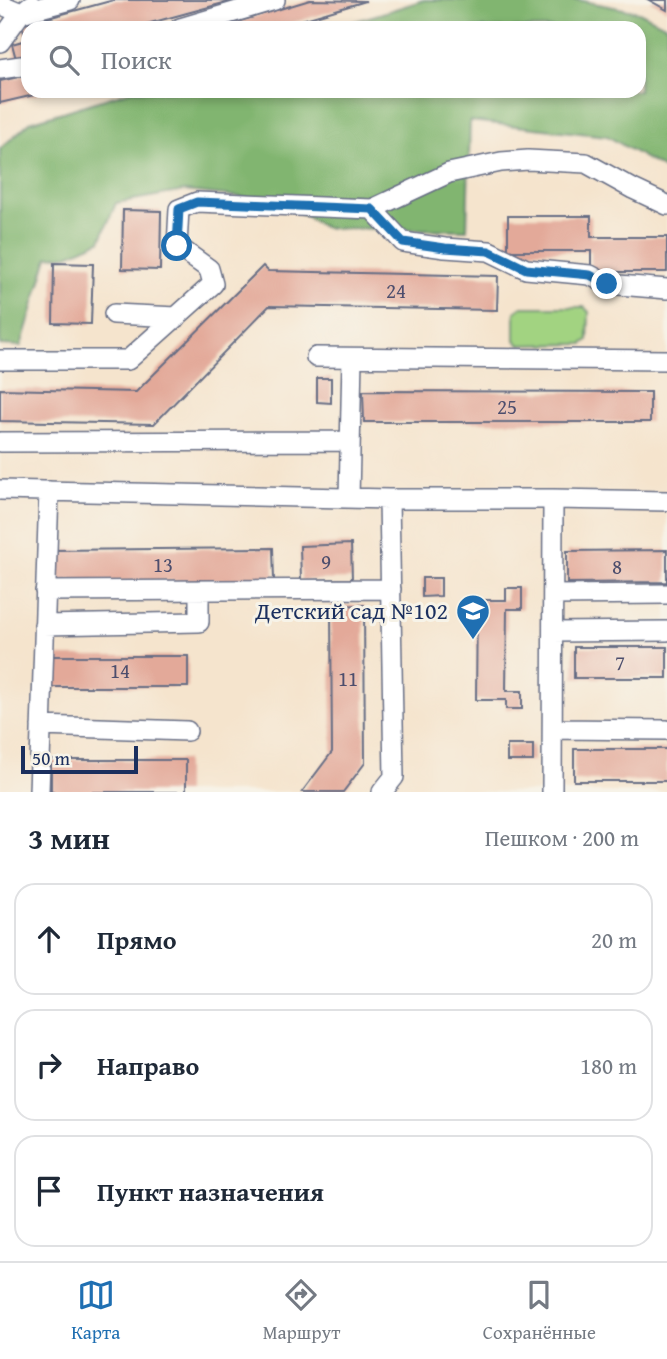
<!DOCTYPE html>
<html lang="ru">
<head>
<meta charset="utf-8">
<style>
	:root { --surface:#fff; --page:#f6f6f7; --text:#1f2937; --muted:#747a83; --line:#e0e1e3; --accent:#1f6fb2 }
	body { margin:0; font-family:"Gentium Book Plus",serif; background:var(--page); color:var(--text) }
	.scale { position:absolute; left:21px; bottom:18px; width:117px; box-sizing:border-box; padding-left:7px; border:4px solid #1b2f5e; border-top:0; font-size:19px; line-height:24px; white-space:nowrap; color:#1b2f5e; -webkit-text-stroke:5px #f7f3e8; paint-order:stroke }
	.stop { position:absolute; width:21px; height:21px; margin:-16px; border:5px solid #1f6fb2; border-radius:50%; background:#fff }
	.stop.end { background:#1f6fb2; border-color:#fff; box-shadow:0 2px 7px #0008 }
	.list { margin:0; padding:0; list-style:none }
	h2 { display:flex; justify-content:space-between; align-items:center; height:91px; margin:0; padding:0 28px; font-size:30px }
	h2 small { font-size:23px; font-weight:400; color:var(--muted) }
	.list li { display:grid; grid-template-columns:46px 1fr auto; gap:21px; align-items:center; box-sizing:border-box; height:112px; margin:0 14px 14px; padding:0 14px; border:2px solid var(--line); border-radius:21px }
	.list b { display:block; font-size:26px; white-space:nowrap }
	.list em { font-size:23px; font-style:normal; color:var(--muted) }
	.icon { flex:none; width:38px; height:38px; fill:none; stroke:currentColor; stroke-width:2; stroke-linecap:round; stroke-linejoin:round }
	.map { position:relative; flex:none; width:667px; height:792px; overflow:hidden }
	.search { position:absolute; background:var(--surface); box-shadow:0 4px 10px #0003; left:21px; right:21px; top:21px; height:77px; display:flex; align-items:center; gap:18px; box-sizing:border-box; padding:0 24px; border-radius:21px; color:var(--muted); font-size:26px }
	.sheet { height:469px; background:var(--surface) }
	nav { display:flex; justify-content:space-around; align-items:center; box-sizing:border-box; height:98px; border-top:2px solid var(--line); background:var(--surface); font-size:19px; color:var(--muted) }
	nav a { display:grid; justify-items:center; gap:4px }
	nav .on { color:var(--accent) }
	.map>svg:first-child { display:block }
	.green { fill:#a2d381; stroke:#5e8170; stroke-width:2 }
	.forest { fill:#81b56f; stroke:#4e7266; stroke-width:2 }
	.building { fill:#e3a999 }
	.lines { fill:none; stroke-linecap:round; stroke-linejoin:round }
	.minor-casing { stroke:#676e85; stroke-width:22 }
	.minor { stroke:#fff; stroke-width:19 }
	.route { stroke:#1f6fb2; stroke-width:9 }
	.labels { text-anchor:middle; stroke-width:6; stroke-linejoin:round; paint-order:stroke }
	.number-label { font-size:21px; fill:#4d4e6d }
	.poi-label { font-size:24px; fill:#1b2f5e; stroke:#f7f3e8; text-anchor:end }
</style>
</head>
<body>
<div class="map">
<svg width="667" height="792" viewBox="0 0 667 792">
	<rect width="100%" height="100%" fill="#f7f3e8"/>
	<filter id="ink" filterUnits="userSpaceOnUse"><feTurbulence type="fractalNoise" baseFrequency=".0143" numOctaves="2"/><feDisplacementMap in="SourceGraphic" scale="14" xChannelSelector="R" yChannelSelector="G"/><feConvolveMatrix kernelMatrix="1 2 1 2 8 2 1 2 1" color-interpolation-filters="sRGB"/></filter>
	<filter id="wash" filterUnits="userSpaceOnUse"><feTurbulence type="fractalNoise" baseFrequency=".00686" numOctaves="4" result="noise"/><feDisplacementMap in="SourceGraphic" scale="28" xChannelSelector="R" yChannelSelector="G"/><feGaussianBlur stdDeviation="1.57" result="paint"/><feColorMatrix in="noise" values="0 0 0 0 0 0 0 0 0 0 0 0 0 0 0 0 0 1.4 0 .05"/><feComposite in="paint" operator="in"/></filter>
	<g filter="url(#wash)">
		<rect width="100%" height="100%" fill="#f5e4cd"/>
		<path class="green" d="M 522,307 L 584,307 L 589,312 L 588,340 L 583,344 L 520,345 L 515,340 L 515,312 Z"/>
		<path class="forest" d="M 424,0 L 578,0 L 639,12 L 667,26 L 667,171 L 607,136 L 470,121 L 467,230 L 325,228 L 282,201 L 184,191 L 116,203 L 100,241 L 68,255 L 48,257 L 21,346 L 0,345 L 0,149 L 30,122 L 131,91 L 639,91 L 639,28 L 334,28 Z"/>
		<g id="blocks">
			<path class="building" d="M 114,0 L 231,0 L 231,1 L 132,28 L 28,28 L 28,56 L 16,59 L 12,44 L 26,40 L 22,25 Z
				M 310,0 L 366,1 L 275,28 L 217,28 Z
				M 649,0 L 667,0 L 667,10 Z
				M 28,75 L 28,91 L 47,92 L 0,103 L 0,81 Z
				M 123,210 L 161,211 L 160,270 L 122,269 Z
				M 508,216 L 591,216 L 591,237 L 667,237 L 667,272 L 591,272 L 591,251 L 508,251 Z
				M 54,263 L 93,264 L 91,324 L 53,323 Z
				M 263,266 L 268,271 L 498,276 L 497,310 L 269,306 L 154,424 L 0,421 L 0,389 L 136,392 Z
				M 317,378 L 331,378 L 331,403 L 317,402 Z
				M 363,391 L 650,392 L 650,422 L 364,422 Z
				M 351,544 L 352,579 L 301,580 L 300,546 Z
				M 273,548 L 274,580 L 53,582 L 52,550 Z
				M 667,550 L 667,582 L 567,583 L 567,551 Z
				M 422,578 L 441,578 L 441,596 L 422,597 Z
				M 506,588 L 522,588 L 522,609 L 507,609 L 506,691 L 522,691 L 522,709 L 506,709 L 506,700 L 476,700 L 477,600 L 506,600 Z
				M 364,605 L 365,763 L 343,792 L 302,792 L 332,752 L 331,606 Z
				M 574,647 L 667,647 L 667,678 L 574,678 Z
				M 51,656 L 188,656 L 188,687 L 51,687 Z
				M 507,745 L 533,745 L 533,761 L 507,761 Z
				M 574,749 L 667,749 L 667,781 L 574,781 Z
				M 51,760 L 186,760 L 186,792 L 51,792 Z"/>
		</g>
	</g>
	<g filter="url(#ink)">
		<use href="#blocks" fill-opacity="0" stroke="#676e85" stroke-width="2"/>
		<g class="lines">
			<g class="minor-casing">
				<path id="minor" d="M 0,4 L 21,13 L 70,0
					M 180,28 L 275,0
					M 0,42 L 21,13 L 31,5
					M 0,69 L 28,65
					M 372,209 L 403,242 L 445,248 L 489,251 L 526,269 L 590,275 L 607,284 L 667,289
					M 114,314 L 177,317
					M 316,357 L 667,360
					M 0,360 L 128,360 L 213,284 L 209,269 L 177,246 L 179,209 L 197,202 L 372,209 L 449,173 L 501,162 L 528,160 L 586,163 L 633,189 L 667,205
					M 0,442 L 350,441
					M 0,490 L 389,499 L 394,777 L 382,792
					M 349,498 L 352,358
					M 389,499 L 553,499
					M 45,591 L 391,589
					M 553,595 L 667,594
					M 44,625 L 199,622 L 199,590
					M 553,632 L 667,631
					M 41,726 L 187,731
					M 553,729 L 667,730
					M 39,792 L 49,491
					M 552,792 L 553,499 L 667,501"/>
			</g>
			<use href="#minor" class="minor"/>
		</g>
	</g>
	<g class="lines" filter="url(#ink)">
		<path class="route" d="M 177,246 L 179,209 L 197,202 L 372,209 L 403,242 L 445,248 L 489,251 L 526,269 L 590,275 L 607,284"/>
	</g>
	<defs>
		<g id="school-pin" transform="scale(1.75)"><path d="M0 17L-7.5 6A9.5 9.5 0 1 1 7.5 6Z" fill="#1f6fb2" stroke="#f7f3e8"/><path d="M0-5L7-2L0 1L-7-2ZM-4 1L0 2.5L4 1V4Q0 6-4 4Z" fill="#fff"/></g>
	</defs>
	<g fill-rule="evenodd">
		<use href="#school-pin" x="473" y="611"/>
	</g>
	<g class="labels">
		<g class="number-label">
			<text x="396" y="298">24</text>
			<text x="507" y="414">25</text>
			<text x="326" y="569">9</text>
			<text x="163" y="572">13</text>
			<text x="617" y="574">8</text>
			<text x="620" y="670">7</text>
			<text x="120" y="678">14</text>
			<text x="348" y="686">11</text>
		</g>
		<g class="poi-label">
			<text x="448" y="619">Детский сад №102</text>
		</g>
	</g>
</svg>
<div class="scale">50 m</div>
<div class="stop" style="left:177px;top:246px"></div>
<div class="stop end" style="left:607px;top:284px"></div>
<div class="search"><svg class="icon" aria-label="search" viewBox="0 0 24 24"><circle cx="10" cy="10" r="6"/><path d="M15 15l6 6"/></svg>Поиск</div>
</div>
<section class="sheet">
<h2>3 мин<small>Пешком · 200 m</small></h2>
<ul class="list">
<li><svg class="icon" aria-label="ahead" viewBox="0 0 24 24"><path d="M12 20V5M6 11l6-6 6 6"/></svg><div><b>Прямо</b></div><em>20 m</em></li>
<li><svg class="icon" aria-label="right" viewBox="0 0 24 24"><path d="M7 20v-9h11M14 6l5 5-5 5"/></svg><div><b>Направо</b></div><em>180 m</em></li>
<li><svg class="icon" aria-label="arrive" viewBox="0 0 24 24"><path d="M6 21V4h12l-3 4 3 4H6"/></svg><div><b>Пункт назначения</b></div></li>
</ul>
</section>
<nav>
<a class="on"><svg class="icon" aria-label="map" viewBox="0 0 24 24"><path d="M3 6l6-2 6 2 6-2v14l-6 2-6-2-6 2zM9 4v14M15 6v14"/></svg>Карта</a>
<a><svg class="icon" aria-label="directions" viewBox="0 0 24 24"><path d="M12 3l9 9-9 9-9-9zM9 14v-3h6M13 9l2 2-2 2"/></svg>Маршрут</a>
<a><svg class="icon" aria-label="saved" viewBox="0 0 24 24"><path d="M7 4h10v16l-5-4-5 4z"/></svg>Сохранённые</a>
</nav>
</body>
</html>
